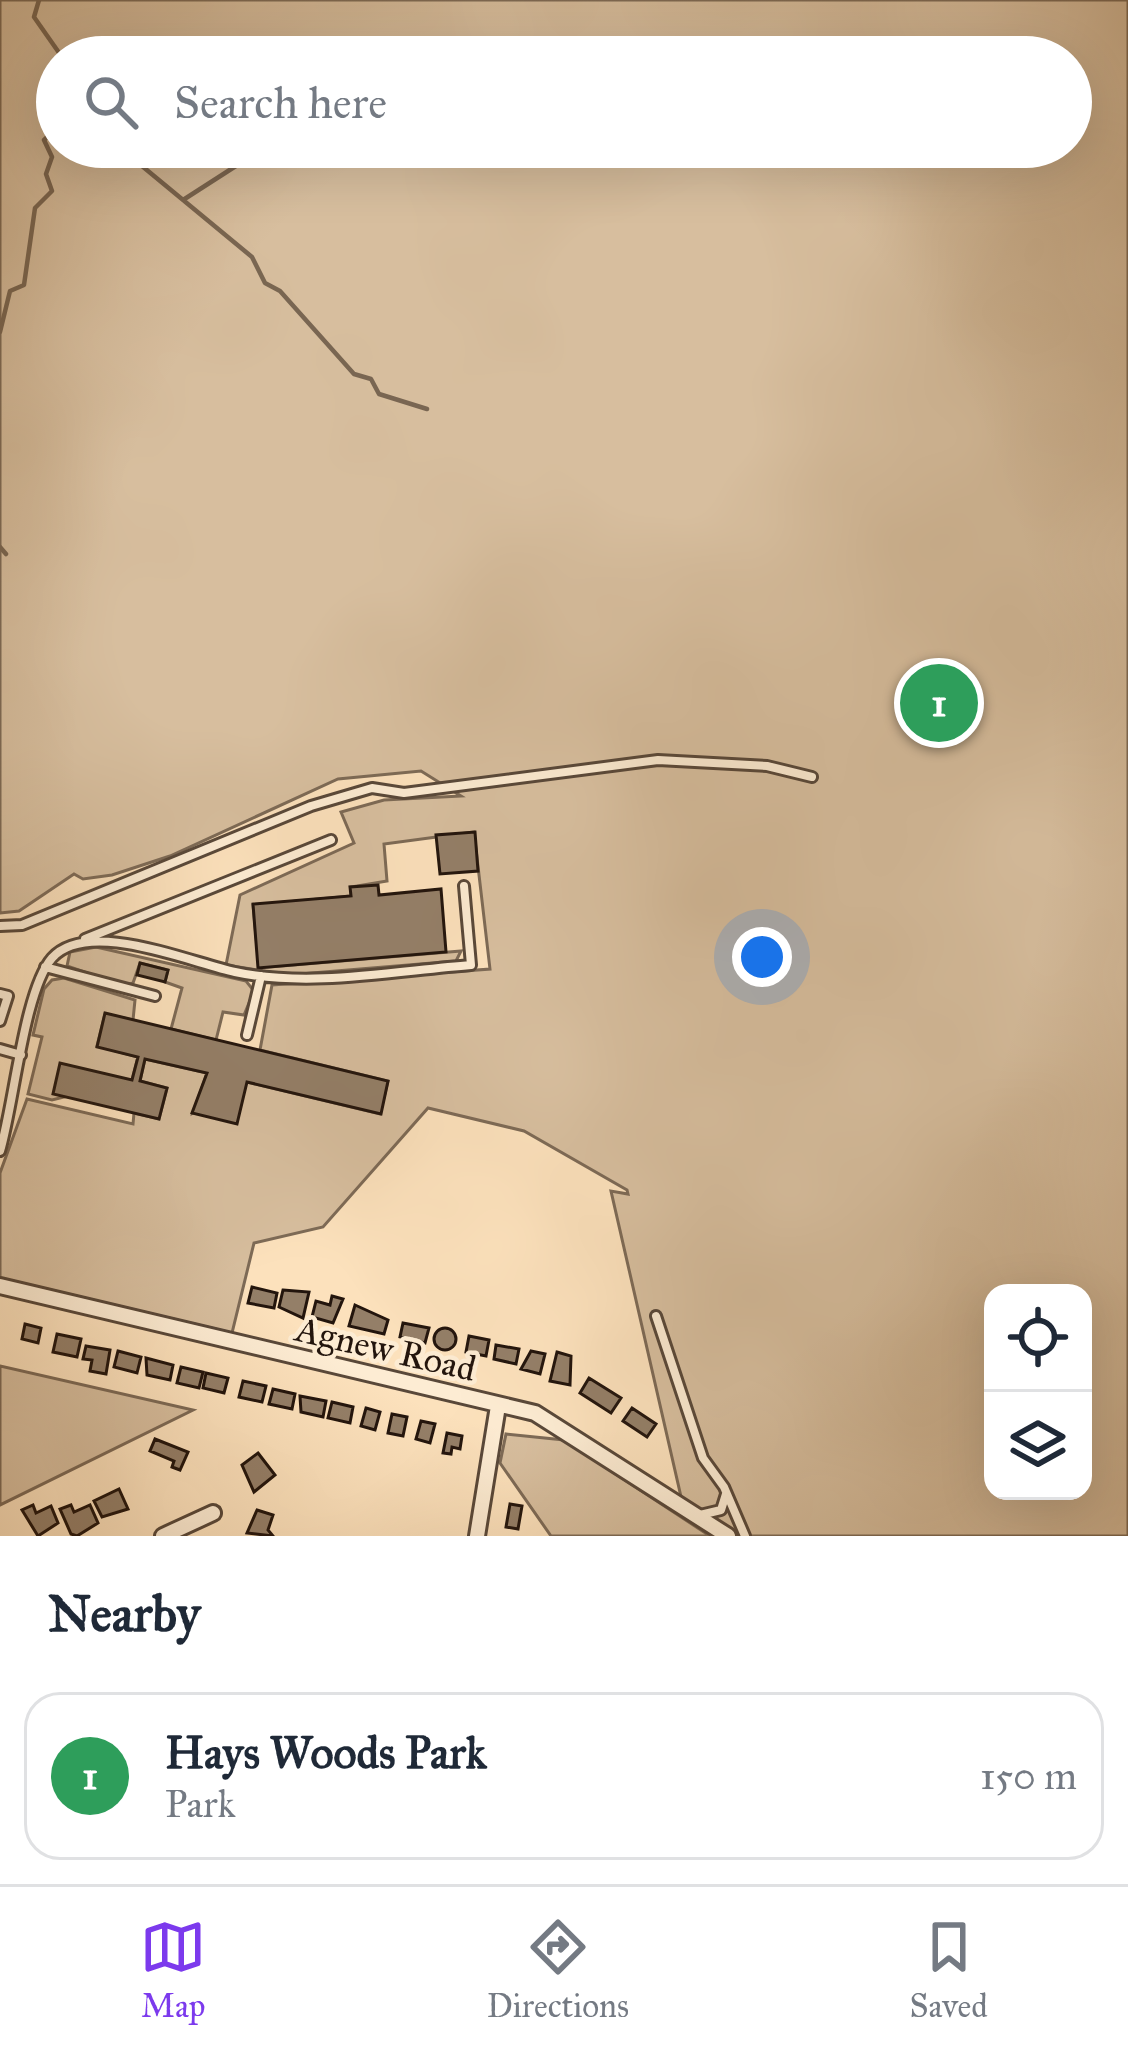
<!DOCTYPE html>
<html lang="en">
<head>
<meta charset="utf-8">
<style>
	:root { --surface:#fff; --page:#f6f6f7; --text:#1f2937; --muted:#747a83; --line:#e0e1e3; --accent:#7c3aed }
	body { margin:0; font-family:"IM FELL Great Primer",serif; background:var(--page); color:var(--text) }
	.controls { position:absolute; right:36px; bottom:36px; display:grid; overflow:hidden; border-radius:24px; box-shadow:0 12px 48px #0002 }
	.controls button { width:108px; height:108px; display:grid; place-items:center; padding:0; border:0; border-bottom:3px solid var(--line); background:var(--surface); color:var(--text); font:60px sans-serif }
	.you { position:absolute; left:762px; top:957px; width:42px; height:42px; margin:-30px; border:9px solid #fff; border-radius:50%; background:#1a73e8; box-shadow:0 0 0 18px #1a73e833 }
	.badge { display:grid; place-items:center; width:78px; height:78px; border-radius:50%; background:var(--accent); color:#fff; font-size:39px; font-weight:700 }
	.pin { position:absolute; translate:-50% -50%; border:6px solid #fff; box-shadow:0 3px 12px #0006 }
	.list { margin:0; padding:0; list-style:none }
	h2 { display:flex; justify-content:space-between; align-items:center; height:156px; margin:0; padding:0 48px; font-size:51px }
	h2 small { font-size:39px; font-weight:400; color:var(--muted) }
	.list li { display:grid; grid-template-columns:78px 1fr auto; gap:36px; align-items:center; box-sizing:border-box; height:168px; margin:0 24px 24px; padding:0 24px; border:3px solid var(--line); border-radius:36px }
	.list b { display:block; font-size:45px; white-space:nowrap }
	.list p { margin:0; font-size:39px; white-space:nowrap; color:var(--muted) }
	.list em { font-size:39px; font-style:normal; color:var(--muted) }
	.icon { flex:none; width:66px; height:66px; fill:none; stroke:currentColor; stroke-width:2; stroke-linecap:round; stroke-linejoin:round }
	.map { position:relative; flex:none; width:1128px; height:1536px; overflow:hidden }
	.search { position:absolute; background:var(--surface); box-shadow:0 12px 48px #0002; left:36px; right:36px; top:36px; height:132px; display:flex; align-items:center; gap:30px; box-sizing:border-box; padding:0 42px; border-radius:66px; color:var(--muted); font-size:45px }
	.sheet { height:348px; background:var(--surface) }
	nav { display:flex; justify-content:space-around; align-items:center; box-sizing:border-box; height:168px; border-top:3px solid var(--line); background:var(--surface); font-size:33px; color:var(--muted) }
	nav a { display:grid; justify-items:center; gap:6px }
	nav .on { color:var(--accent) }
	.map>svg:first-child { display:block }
	.green { fill:#d7be9e; stroke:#7d6a56; stroke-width:3; fill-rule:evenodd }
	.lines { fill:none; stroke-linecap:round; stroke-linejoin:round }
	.stream { stroke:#796652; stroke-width:4.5 }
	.building { fill:#947f68; stroke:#23150d; stroke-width:3 }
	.lane-casing { stroke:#594839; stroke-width:14 }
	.street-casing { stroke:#594839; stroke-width:20 }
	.lane { stroke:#fdecd3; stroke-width:8 }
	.street { stroke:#fdecd3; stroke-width:14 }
	.labels { text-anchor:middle; stroke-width:9; stroke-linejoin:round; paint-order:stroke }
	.street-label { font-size:36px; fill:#23150d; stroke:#fdecd3 }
</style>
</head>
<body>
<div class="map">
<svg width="1128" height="1536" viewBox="0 0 1128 1536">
	<rect width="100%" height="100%" fill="#fce1bc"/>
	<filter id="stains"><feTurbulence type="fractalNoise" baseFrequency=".00167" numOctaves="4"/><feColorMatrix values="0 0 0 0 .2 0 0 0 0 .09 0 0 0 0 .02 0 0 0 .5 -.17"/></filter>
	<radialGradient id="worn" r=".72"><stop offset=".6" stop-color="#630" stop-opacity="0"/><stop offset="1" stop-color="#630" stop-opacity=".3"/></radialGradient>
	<path class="green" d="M 0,0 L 1128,0 L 1128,1536 L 741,1536 L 682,1501 L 611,1191 L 628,1194 L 627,1190 L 524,1131 L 428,1108 L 323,1227 L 254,1243 L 232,1333 L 0,1278 L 0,1173 L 27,1099 L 133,1124 L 134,1113 L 159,1119 L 167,1088 L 140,1081 L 145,1059 L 207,1073 L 193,1113 L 247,1082 L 380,1114 L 388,1081 L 260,1050 L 272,985 L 490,969 L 474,832 L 384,844 L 387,881 L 351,887 L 351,896 L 253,905 L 259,968 L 461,951 L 456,961 L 288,975 L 226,965 L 240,895 L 354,843 L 341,812 L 384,800 L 461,796 L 421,771 L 338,779 L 170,856 L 112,875 L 83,879 L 74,874 L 19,911 L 0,913 ZM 57,57 L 1071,57 L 1071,147 L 57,147 ZM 993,1293 L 1083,1293 L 1083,1491 L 993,1491 Z
		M 96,947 L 246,981 L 254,991 L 244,1015 L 223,1012 L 216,1040 L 171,1029 L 182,988 L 165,982 L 168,970 L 140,963 L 133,983 L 125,986 L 67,966 L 70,952 Z
		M 64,978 L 135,1000 L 133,1020 L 105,1014 L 97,1046 L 138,1057 L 132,1080 L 52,1100 L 28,1094 L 42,1037 L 33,1035 L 44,989 L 52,980 Z
		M 0,1366 L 193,1410 L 0,1505 Z
		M 506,1434 L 564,1440 L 710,1536 L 551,1536 L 500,1463 Z"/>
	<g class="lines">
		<path class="stream" d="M 39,0 L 34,17 L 62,57
			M 119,147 L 252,257 L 265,283 L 280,291 L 354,374 L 371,379 L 379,394 L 427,409
			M 183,200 L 239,164 L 255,147
			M 0,332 L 10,291 L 24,285 L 35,208 L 52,191 L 46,174 L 52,157 L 44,140 L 57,128
			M 0,547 L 6,554"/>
	</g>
	<path class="building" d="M 475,832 L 478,871 L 440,874 L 436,835 Z
		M 378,885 L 379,895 L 441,889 L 446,952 L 258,968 L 253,904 L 351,896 L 350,887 Z
		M 140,963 L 168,970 L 165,982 L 137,975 Z
		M 105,1013 L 388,1081 L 381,1114 L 247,1082 L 237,1124 L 192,1113 L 207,1073 L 145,1059 L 140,1081 L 167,1088 L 159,1119 L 53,1094 L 60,1063 L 132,1080 L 138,1057 L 97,1047 Z
		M 252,1287 L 277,1293 L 274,1308 L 248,1303 Z
		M 283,1290 L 309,1292 L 303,1318 L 279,1307 Z
		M 332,1296 L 343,1299 L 333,1323 L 312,1317 L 316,1301 L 330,1305 Z
		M 355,1305 L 388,1320 L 384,1334 L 349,1326 Z
		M 403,1323 L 429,1328 L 425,1343 L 400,1337 Z
		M 25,1324 L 41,1328 L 38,1343 L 22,1339 Z
		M434 1339a11 11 0 1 1 22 0a11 11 0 1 1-22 0Z
		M 57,1334 L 81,1339 L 77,1357 L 53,1352 Z
		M 469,1336 L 489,1340 L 486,1356 L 466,1352 Z
		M 496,1345 L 519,1349 L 516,1364 L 494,1359 Z
		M 86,1346 L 110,1350 L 106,1374 L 90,1371 L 92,1360 L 83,1359 Z
		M 118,1351 L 141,1357 L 137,1373 L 114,1367 Z
		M 531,1351 L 545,1354 L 540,1374 L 521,1369 Z
		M 557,1352 L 571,1356 L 570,1385 L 550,1381 Z
		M 146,1358 L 173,1365 L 170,1380 L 147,1375 Z
		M 181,1367 L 203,1372 L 199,1388 L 177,1383 Z
		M 206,1373 L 228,1378 L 224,1393 L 203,1388 Z
		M 589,1378 L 621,1398 L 611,1413 L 580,1393 Z
		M 243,1381 L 266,1386 L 262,1402 L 239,1397 Z
		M 273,1389 L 295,1394 L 292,1409 L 269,1404 Z
		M 300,1396 L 326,1401 L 323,1417 L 301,1412 Z
		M 332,1402 L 353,1407 L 350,1423 L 328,1418 Z
		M 366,1408 L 380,1412 L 375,1430 L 361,1426 Z
		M 632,1408 L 656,1424 L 647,1437 L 623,1421 Z
		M 392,1414 L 407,1417 L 403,1436 L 388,1433 Z
		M 421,1421 L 435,1424 L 430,1443 L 416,1439 Z
		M 447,1433 L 462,1436 L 460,1449 L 452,1447 L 451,1454 L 443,1453 Z
		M 155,1439 L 188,1452 L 180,1470 L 172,1467 L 174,1461 L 150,1451 Z
		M 258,1453 L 275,1475 L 254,1492 L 242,1465 Z
		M 119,1489 L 128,1509 L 102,1517 L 94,1501 Z
		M 510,1504 L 522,1506 L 518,1529 L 506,1527 Z
		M 33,1505 L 36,1513 L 51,1506 L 58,1523 L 38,1536 L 22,1510 Z
		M 71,1505 L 74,1512 L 90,1505 L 98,1523 L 77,1536 L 71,1534 L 60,1509 Z
		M 257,1510 L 273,1515 L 268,1530 L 273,1536 L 247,1533 Z"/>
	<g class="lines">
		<g class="lane-casing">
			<path id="lane" d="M 0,926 L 22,925 L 311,806 L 372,788 L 404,793 L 658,760 L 767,766 L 812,777
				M 85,939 L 331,840
				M 45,967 L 155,996
				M 0,994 L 8,996 L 0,1021
				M 247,1035 L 261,976
				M 0,1049 L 21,1055
				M 0,1151 C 14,1105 24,990 52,958 C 88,918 189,962 235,972 C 310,988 395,971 471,965 L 464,886
				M 656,1316 L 703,1458 L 724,1487 L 745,1536
				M 700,1515 L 721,1510 L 726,1494"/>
		</g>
		<g class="street-casing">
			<path id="street" d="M 0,1286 L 535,1413 L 728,1536
				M 163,1536 L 213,1513
				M 477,1536 L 498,1406"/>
		</g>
		<use href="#lane" class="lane"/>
		<use href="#street" class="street"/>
	</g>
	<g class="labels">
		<g class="street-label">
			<text transform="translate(386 1348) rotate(13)" y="13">Agnew Road</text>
		</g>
	</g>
	<rect width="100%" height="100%" filter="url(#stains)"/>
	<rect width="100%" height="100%" fill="url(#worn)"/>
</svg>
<div class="controls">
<button><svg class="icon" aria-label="locate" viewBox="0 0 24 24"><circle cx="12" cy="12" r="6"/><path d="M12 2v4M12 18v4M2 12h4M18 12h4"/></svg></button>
<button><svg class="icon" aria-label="layers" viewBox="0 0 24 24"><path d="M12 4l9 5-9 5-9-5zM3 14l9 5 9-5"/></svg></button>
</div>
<div class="you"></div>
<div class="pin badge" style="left:939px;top:703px;background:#2e9e5b">1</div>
<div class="search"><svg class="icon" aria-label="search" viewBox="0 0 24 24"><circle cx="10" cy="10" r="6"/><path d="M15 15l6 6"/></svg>Search here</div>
</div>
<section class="sheet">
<h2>Nearby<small></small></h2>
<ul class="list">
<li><span class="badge" style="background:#2e9e5b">1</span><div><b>Hays Woods Park</b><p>Park</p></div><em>150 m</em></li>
</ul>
</section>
<nav>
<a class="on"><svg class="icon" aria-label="map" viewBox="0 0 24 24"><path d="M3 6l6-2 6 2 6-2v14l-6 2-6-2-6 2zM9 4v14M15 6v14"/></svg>Map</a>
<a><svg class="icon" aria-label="directions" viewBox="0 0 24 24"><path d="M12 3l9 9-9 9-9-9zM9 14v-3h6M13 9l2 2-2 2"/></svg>Directions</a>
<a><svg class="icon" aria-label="saved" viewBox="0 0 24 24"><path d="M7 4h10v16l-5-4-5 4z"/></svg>Saved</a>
</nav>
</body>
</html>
